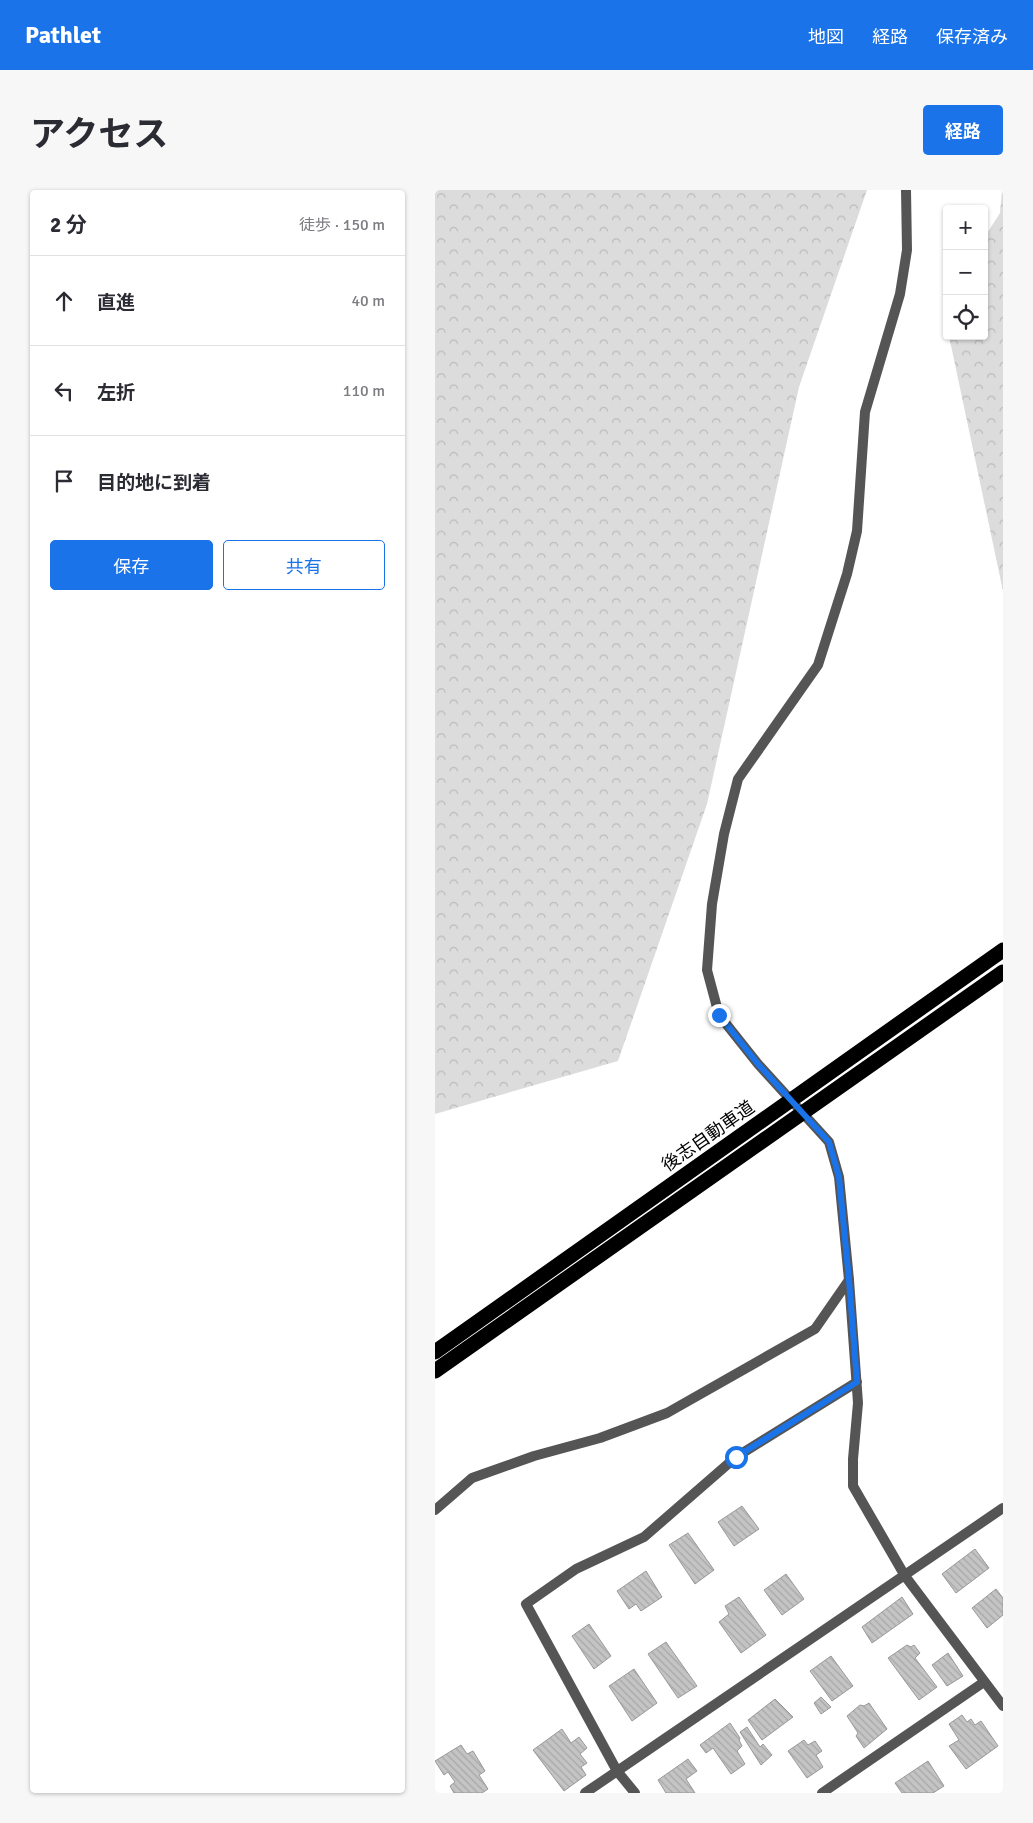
<!DOCTYPE html>
<html lang="ja">
<head>
<meta charset="utf-8">
<style>
	:root { --surface:#fff; --page:#f7f7f7; --text:#2b2b33; --muted:#7c7c81; --line:#e1e1e2; --accent:#1a73e8 }
	body { margin:0; font-family:Signika,"Noto Sans JP",sans-serif; background:var(--page); color:var(--text) }
	.controls { position:absolute; right:15px; top:15px; display:grid; overflow:hidden; border-radius:5px; box-shadow:0 1px 4px #0004 }
	.controls button { width:45px; height:45px; display:grid; place-items:center; padding:0; border:0; border-bottom:1px solid var(--line); background:var(--surface); color:var(--text); font:25px sans-serif }
	.stop { position:absolute; width:15px; height:15px; margin:-11px; border:4px solid #1a73e8; border-radius:50%; background:#fff }
	.stop.end { background:#1a73e8; border-color:#fff; box-shadow:0 1px 5px #0008 }
	.list { margin:0; padding:0; list-style:none }
	h2 { display:flex; justify-content:space-between; align-items:center; height:65px; margin:0; padding:0 20px; font-size:21px }
	h2 small { font-size:16px; font-weight:400; color:var(--muted) }
	.list li { display:grid; grid-template-columns:32px 1fr auto; gap:15px; align-items:center; box-sizing:border-box; height:90px; padding:0 20px; border-top:1px solid var(--line) }
	.list b { display:block; font-size:19px; white-space:nowrap }
	.list em { font-size:16px; font-style:normal; color:var(--muted) }
	.actions { display:flex; gap:10px; padding:15px 20px }
	.actions a { flex:1; padding:11px 0; border:1px solid var(--accent); border-radius:5px; text-align:center; font-size:18px; color:var(--accent) }
	.actions .main { background:var(--accent); color:#fff }
	.icon { flex:none; width:28px; height:28px; fill:none; stroke:currentColor; stroke-width:2; stroke-linecap:round; stroke-linejoin:round }
	.map { position:relative; flex:none; width:568px; height:1603px; overflow:hidden; border-radius:5px }
	header { display:flex; align-items:center; gap:30px; box-sizing:border-box; height:70px; padding:0 25px; background:var(--accent); color:#fff }
	header strong { font-size:24px }
	nav { display:flex; gap:28px; margin-inline-start:auto; font-size:18px }
	.intro { display:flex; align-items:center; justify-content:space-between; box-sizing:border-box; height:120px; padding:0 30px }
	h1 { margin:0; font-size:35px }
	.button { padding:12px 22px; border-radius:5px; background:var(--accent); color:#fff; font-size:18px; font-weight:700 }
	main { display:flex; gap:30px; padding:0 30px }
	aside { flex:1; background:var(--surface); border-radius:5px; box-shadow:0 1px 4px #0004 }
	.map>svg:first-child { display:block }
	.forest { fill:url(#forest-crowns) }
	.building { fill:url(#building-back-hatch); stroke:#999 }
	.lines { fill:none; stroke-linecap:round; stroke-linejoin:round }
	.lane { stroke:#555; stroke-width:10 }
	.street { stroke:#555; stroke-width:10 }
	.highway { stroke:#000; stroke-width:15 }
	.route { stroke:#1a73e8; stroke-width:6 }
	.labels { text-anchor:middle; stroke-width:4; stroke-linejoin:round; paint-order:stroke }
	.street-label { font-size:18px; fill:#000; stroke:#fff }
</style>
</head>
<body>
<header>
<strong>Pathlet</strong>
<nav><a>地図</a><a>経路</a><a>保存済み</a></nav>
</header>
<div class="intro"><h1>アクセス</h1><a class="button">経路</a></div>
<main>
<aside>
<h2>2 分<small>徒歩 · 150 m</small></h2>
<ul class="list">
<li><svg class="icon" aria-label="ahead" viewBox="0 0 24 24"><path d="M12 20V5M6 11l6-6 6 6"/></svg><div><b>直進</b></div><em>40 m</em></li>
<li><svg class="icon" aria-label="left" viewBox="0 0 24 24"><path d="M17 20v-9H6M10 6l-5 5 5 5"/></svg><div><b>左折</b></div><em>110 m</em></li>
<li><svg class="icon" aria-label="arrive" viewBox="0 0 24 24"><path d="M6 21V4h12l-3 4 3 4H6"/></svg><div><b>目的地に到着</b></div></li>
</ul>
<div class="actions"><a class="main">保存</a><a>共有</a></div>
</aside>
<div class="map">
<svg width="568" height="1603" viewBox="0 0 568 1603">
	<defs>
		<pattern id="forest-crowns" width="20" height="18" patternUnits="userSpaceOnUse" patternTransform="scale(1.25)"><rect width="20" height="18" fill="#dcdcdc"/><path d="M2 6a3 3 0 1 1 6 0M12 15a3 3 0 1 1 6 0" fill="none" stroke="#bbb"/></pattern>
		<pattern id="building-back-hatch" width="6" height="6" patternUnits="userSpaceOnUse" patternTransform="scale(1.25)"><rect width="6" height="6" fill="#c4c4c4"/><path d="M-1 5l2 2M0 0l6 6M5-1l2 2" fill="none" stroke="#a7a7a7"/></pattern>
	</defs>
	<rect width="100%" height="100%" fill="#fff"/>
	<path class="forest" d="M 0,0 L 432,0 L 364,197 L 272,614 L 183,871 L 0,924 Z
		M 567,0 L 568,0 L 568,401 L 514,146 L 549,146 L 549,48 L 565,23 Z"/>
	<path class="building" d="M 307,1316 L 324,1339 L 299,1356 L 283,1332 Z
		M 253,1343 L 279,1380 L 260,1394 L 234,1355 Z
		M 540,1359 L 554,1378 L 521,1403 L 507,1384 Z
		M 211,1381 L 227,1407 L 206,1421 L 201,1414 L 194,1419 L 182,1401 Z
		M 351,1384 L 369,1409 L 347,1425 L 329,1400 Z
		M 561,1399 L 568,1408 L 568,1425 L 552,1438 L 537,1418 Z
		M 304,1407 L 331,1445 L 306,1463 L 284,1432 L 294,1424 L 290,1416 Z
		M 467,1407 L 478,1424 L 437,1453 L 427,1437 Z
		M 154,1434 L 176,1466 L 159,1479 L 137,1446 Z
		M 231,1452 L 262,1496 L 243,1508 L 213,1464 Z
		M 472,1455 L 476,1457 L 479,1455 L 485,1463 L 480,1468 L 502,1497 L 484,1510 L 453,1468 Z
		M 513,1463 L 528,1486 L 512,1496 L 497,1475 Z
		M 396,1466 L 418,1496 L 397,1511 L 375,1481 Z
		M 199,1479 L 222,1513 L 197,1531 L 174,1496 Z
		M 386,1507 L 396,1517 L 386,1524 L 379,1513 Z
		M 340,1509 L 358,1527 L 327,1550 L 313,1530 Z
		M 434,1513 L 452,1539 L 429,1558 L 421,1546 L 423,1543 L 412,1526 L 425,1515 L 429,1516 Z
		M 527,1525 L 532,1532 L 536,1529 L 540,1535 L 546,1531 L 563,1556 L 531,1579 L 514,1556 L 524,1550 L 514,1534 Z
		M 295,1533 L 305,1548 L 304,1550 L 307,1556 L 302,1561 L 310,1574 L 296,1584 L 278,1558 L 271,1563 L 265,1555 Z
		M 312,1537 L 325,1557 L 328,1554 L 337,1565 L 326,1575 L 305,1542 Z
		M 127,1539 L 136,1553 L 144,1547 L 152,1558 L 145,1564 L 152,1573 L 146,1577 L 151,1585 L 129,1601 L 98,1560 Z
		M 369,1550 L 373,1555 L 380,1551 L 387,1561 L 381,1565 L 388,1577 L 372,1588 L 353,1561 Z
		M 26,1555 L 32,1564 L 38,1561 L 50,1581 L 44,1585 L 53,1599 L 47,1603 L 19,1603 L 15,1596 L 20,1592 L 13,1582 L 9,1585 L 0,1571 Z
		M 253,1569 L 262,1581 L 251,1589 L 260,1603 L 231,1603 L 223,1590 Z
		M 493,1571 L 509,1596 L 498,1603 L 467,1603 L 460,1593 Z"/>
	<g class="lines">
		<path class="lane" d="M 0,1320 L 37,1288 L 99,1266 L 165,1248 L 232,1223 L 380,1139 L 414,1090"/>
		<path class="street" d="M 471,0 L 472,60 L 465,104 L 430,222 L 422,341 L 412,384 L 383,475 L 303,589 L 289,644 L 277,714 L 272,780 L 284,825 L 323,874 L 394,952 L 404,987 L 414,1090 L 423,1213 L 418,1269 L 418,1296 L 470,1386 L 568,1516
			M 150,1603 L 568,1318
			M 200,1603 L 182,1581 L 91,1414 L 141,1379 L 209,1347 L 301,1267 L 422,1192
			M 387,1603 L 549,1492"/>
		<path class="highway" d="M 0,1162 L 568,760
			M 0,1181 L 568,782"/>
	</g>
	<g class="lines">
		<path class="route" d="M 284,825 L 323,874 L 394,952 L 404,987 L 414,1090 L 422,1192 L 301,1267"/>
	</g>
	<g class="labels">
		<g class="street-label">
			<text transform="translate(273 946) rotate(-35)" y="6">後志自動車道</text>
		</g>
	</g>
</svg>
<div class="controls">
<button>+</button>
<button>−</button>
<button><svg class="icon" aria-label="locate" viewBox="0 0 24 24"><circle cx="12" cy="12" r="6"/><path d="M12 2v4M12 18v4M2 12h4M18 12h4"/></svg></button>
</div>
<div class="stop" style="left:301px;top:1267px"></div>
<div class="stop end" style="left:284px;top:825px"></div>
</div>
</main>
</body>
</html>
